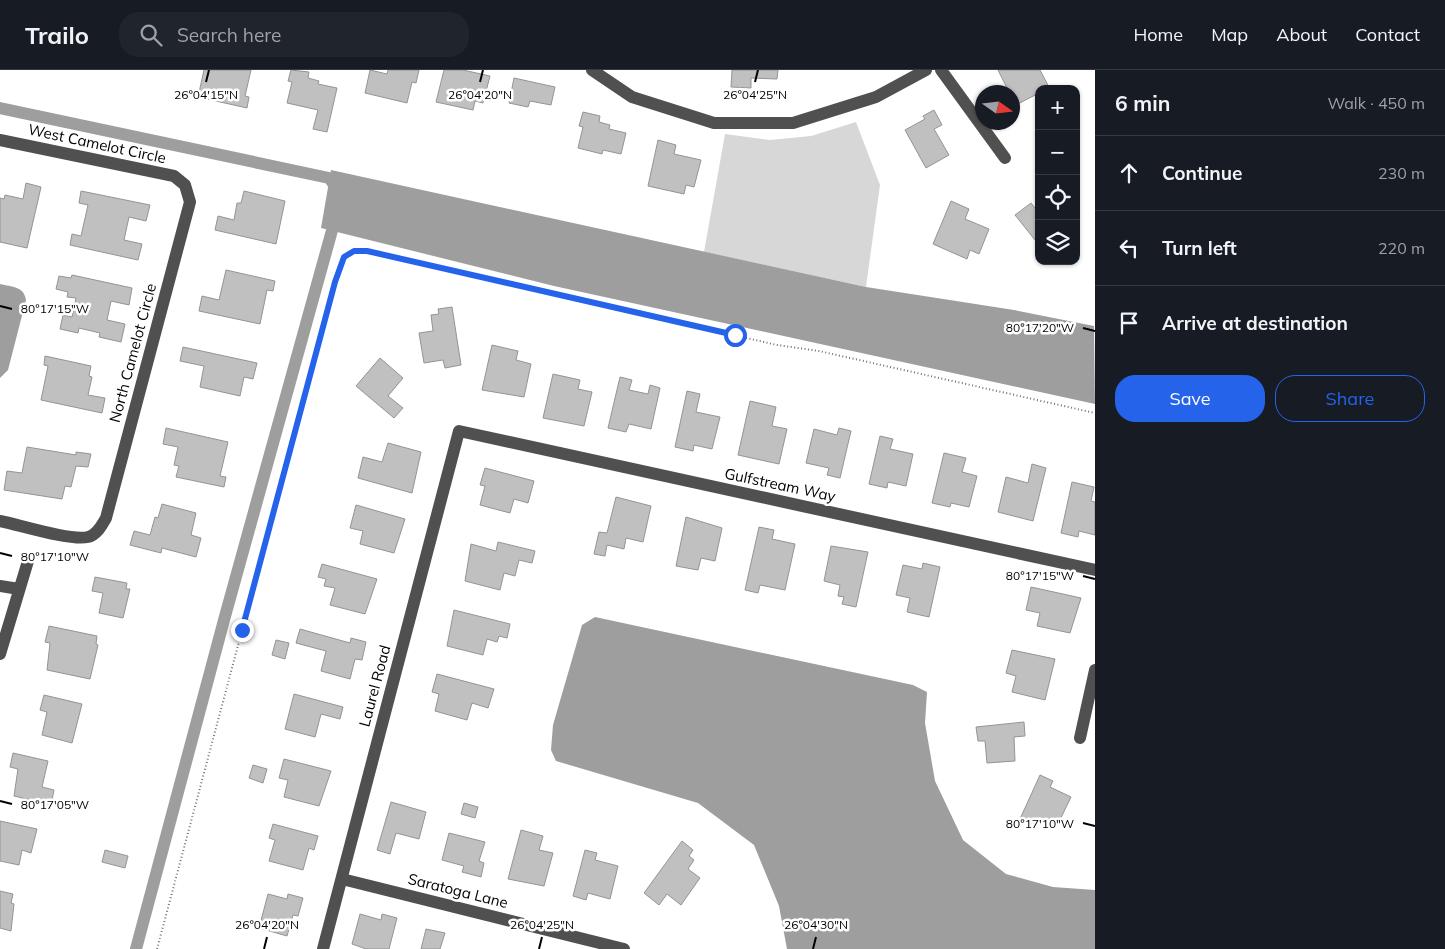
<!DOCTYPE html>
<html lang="en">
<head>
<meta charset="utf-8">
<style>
	:root { --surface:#171b24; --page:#20242c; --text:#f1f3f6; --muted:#9ea1a6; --line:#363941; --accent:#2563eb }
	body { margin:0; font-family:Mulish,sans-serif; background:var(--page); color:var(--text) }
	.controls { position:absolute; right:15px; top:15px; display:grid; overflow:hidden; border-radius:10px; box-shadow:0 1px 4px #0004 }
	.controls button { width:45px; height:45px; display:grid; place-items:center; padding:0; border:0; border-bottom:1px solid var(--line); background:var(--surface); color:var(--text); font:25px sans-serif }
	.compass { position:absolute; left:975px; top:15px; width:45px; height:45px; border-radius:50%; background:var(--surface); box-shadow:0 1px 4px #0004; rotate:104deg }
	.stop { position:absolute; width:15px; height:15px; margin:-11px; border:4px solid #2563eb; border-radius:50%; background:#fff }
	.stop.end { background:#2563eb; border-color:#fff; box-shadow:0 1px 5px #0008 }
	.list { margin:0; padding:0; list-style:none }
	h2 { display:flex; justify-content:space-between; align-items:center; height:65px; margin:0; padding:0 20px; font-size:21px }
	h2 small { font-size:16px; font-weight:400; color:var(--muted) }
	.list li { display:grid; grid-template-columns:32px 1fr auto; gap:15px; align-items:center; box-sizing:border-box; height:75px; padding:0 20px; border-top:1px solid var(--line) }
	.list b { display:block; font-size:19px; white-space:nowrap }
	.list em { font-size:16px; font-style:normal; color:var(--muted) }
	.actions { display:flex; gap:10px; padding:15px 20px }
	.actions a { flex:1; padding:11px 0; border:1px solid var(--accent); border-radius:20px; text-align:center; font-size:18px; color:var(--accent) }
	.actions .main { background:var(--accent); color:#fff }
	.icon { flex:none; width:28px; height:28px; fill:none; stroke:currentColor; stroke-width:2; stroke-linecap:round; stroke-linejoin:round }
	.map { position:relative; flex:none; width:1095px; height:879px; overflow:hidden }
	header { display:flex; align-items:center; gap:30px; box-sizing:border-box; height:70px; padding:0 25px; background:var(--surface); border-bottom:1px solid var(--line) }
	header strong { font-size:24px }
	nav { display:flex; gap:28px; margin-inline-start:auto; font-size:18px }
	.search { width:350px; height:45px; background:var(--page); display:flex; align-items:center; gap:12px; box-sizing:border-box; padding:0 18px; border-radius:20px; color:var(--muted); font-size:19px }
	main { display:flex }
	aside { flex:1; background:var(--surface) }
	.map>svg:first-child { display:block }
	.green { fill:#d7d7d7 }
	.water { fill:#9e9e9e }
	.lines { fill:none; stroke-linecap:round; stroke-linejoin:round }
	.canal { stroke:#9e9e9e; stroke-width:12 }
	.building { fill:#c0c0c0; stroke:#949494 }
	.path { stroke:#727272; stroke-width:2; stroke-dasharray:1 2.5; stroke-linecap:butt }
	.minor { stroke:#505050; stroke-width:12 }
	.route { stroke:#2563eb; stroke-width:6 }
	.ticks { fill:none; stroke:#000; stroke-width:2 }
	.labels { text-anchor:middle; stroke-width:5; stroke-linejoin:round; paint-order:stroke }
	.street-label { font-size:15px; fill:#000; stroke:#fff }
	.ticks-label { font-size:12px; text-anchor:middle; fill:#000; stroke:#fff; stroke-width:5; stroke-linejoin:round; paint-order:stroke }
</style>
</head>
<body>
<header>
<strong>Trailo</strong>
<div class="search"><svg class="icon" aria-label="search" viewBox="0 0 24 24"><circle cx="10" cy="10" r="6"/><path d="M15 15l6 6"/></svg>Search here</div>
<nav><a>Home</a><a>Map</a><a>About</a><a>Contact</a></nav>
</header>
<main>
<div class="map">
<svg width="1095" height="879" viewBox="0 0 1095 879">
	<rect width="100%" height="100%" fill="#fff"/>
	<path class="green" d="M 856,52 L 880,115 L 866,217 L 704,182 L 725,64 L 770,70 L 811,66 Z"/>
	<path class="water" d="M 331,100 L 866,217 L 1014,240 L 1094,256 L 1095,334 L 554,216 L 321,158 Z
		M 0,214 C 12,217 24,216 26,230 L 8,300 L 0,308 Z
		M 595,547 L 913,615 L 927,622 L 925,653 L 935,711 L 963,770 L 1006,804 L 1053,817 L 1095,820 L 1095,879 L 787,879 L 779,836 L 754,775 L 698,733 L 556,691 L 551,680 L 553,655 L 582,555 Z"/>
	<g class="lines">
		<path class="canal" d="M 0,38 L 329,108 L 338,120
			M 136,879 L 224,550 L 336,146"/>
	</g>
	<path class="building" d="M 204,0 L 251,0 L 245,26 L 249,27 L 247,38 L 198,27 Z
		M 291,0 L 309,2 L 308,8 L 319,11 L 318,14 L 337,18 L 327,62 L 313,59 L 318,40 L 287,33 L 292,12 L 288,11 Z
		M 370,0 L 387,4 L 388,0 L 419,0 L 416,13 L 412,12 L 407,33 L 365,23 Z
		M 444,0 L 463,0 L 490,6 L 483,33 L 475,31 L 473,40 L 436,32 Z
		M 732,0 L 778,0 L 777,9 L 751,8 L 751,18 L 731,17 Z
		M 998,0 L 1040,0 L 1050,19 L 1039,19 L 1039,23 L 1012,37 L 1012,22 L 1009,22 Z
		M 514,8 L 555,17 L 551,35 L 530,31 L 528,37 L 509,33 Z
		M 934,40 L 942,55 L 934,59 L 949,85 L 926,98 L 905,60 L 925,49 L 923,46 Z
		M 583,42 L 600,46 L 599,52 L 610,55 L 609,59 L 626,63 L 621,84 L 603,80 L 602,84 L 578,78 L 583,57 L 579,56 Z
		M 658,70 L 676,75 L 674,84 L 701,90 L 694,117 L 686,115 L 684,124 L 648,116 Z
		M 26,113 L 41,117 L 27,178 L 0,172 L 0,128 L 4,129 L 5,125 L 23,129 Z
		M 81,121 L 150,135 L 146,151 L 129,147 L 124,170 L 142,174 L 138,190 L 70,175 L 72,164 L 81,166 L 88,135 L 79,133 Z
		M 244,121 L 285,131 L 276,174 L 215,160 L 218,146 L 234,150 L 237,133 L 241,133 Z
		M 951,131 L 969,139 L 965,149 L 989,159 L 979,184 L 970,180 L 967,189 L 933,174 Z
		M 1031,133 L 1039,143 L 1039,175 L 1015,145 Z
		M 226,200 L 275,211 L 273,221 L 267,220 L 260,254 L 199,241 L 202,226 L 219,230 Z
		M 72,205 L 132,218 L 129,235 L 111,231 L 107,250 L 125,254 L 121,272 L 99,267 L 100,263 L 79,258 L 78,263 L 60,259 L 63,245 L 72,247 L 76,228 L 67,227 L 68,222 L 56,219 L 59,206 L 71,208 Z
		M 452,237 L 461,295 L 445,298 L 443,290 L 424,293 L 419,263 L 433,261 L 431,245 L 439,244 L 438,239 Z
		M 492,275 L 518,281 L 516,290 L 531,294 L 524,327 L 482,320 Z
		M 183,277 L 257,293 L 253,309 L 244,307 L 240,326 L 200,317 L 204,296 L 180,291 Z
		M 45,286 L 91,296 L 89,306 L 92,307 L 88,325 L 105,328 L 102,343 L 41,330 L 48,296 L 44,295 Z
		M 380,288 L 403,308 L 388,326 L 403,338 L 394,348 L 356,316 Z
		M 553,304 L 580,310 L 578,319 L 592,322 L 584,356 L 543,348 Z
		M 620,307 L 632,310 L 629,320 L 648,324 L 650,315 L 660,318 L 651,359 L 629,354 L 626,362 L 608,358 Z
		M 687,321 L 700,324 L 696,342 L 720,347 L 712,379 L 694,375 L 693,381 L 675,377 Z
		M 750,331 L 776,337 L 772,356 L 787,359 L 779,394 L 738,385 Z
		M 166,358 L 228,372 L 220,406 L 226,407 L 224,417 L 176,407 L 179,396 L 174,395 L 178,377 L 163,374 Z
		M 839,358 L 851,361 L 840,408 L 827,405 L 829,398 L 806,393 L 814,359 L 837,365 Z
		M 880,366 L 893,369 L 890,379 L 913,384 L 906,416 L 888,412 L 887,418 L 869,414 Z
		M 388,373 L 421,382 L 412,423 L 358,408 L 363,387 L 382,392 Z
		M 27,377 L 76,385 L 76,382 L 91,384 L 88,397 L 76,396 L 71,417 L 65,416 L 62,429 L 4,420 L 7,401 L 22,403 Z
		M 944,383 L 966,388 L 962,402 L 977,406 L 969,437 L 951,433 L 950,437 L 932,433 Z
		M 1032,394 L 1046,398 L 1033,451 L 998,442 L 1006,407 L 1028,413 Z
		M 485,398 L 534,411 L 528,433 L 514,429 L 510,443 L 480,435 L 485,416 L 480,415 Z
		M 1072,412 L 1094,417 L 1091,431 L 1095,432 L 1095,465 L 1079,461 L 1078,467 L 1061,463 Z
		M 616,427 L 651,436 L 643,472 L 626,468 L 624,479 L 607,475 L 605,486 L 594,484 L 599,462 L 607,463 Z
		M 162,434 L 196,443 L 191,465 L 201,468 L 196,487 L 162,478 L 161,483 L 130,475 L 134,461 L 150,465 L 155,447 L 158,448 Z
		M 356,435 L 405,449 L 394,483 L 360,474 L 363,461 L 350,458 Z
		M 686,447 L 722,458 L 715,491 L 701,488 L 698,500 L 676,496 Z
		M 759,457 L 774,460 L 772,469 L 795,474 L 785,520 L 760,515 L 758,523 L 745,520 Z
		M 498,472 L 535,481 L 532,493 L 519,490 L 515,506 L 504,503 L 500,520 L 465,511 L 471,474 L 496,481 Z
		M 831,476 L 868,482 L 856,537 L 842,534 L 844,527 L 838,526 L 840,515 L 824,511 Z
		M 923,493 L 940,497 L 929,547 L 907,542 L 910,528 L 896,525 L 903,495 L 922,499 Z
		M 322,494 L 377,509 L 365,544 L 330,535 L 335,518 L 324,516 L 326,509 L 318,507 Z
		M 95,507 L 127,513 L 126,519 L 130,519 L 123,548 L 99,543 L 103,523 L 92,521 Z
		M 1031,517 L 1081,528 L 1070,563 L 1037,556 L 1040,543 L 1026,540 Z
		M 454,540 L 510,554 L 507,568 L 499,566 L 497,572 L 487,569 L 483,585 L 447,576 Z
		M 49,556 L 97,566 L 96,574 L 98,575 L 90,609 L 47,600 L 50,573 L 45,572 Z
		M 300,559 L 350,573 L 351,568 L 366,572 L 362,590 L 355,589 L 350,609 L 321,601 L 326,581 L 296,573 Z
		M 276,570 L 289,573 L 285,589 L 272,585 Z
		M 1012,580 L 1055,589 L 1045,630 L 1012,622 L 1016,606 L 1006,603 Z
		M 437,604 L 494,619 L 488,638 L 472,633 L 467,650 L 435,641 L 439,624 L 432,622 Z
		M 294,624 L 343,637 L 340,649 L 321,644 L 315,667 L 285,659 Z
		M 44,625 L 82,634 L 72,673 L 42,665 L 47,642 L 40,640 Z
		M 1024,652 L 1025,666 L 1014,667 L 1015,691 L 987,693 L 985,671 L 978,671 L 976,657 Z
		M 13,683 L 48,691 L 42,717 L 54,720 L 51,735 L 14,726 L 18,699 L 10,697 Z
		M 284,689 L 331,701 L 319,736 L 284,727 L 288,710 L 279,708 Z
		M 253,695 L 267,699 L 263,713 L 249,708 Z
		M 1040,705 L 1053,711 L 1050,717 L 1071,727 L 1056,758 L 1033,748 L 1031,754 L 1020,749 Z
		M 391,732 L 426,742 L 419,769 L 396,763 L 390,784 L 377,780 Z
		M 464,733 L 478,737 L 475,748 L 461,744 Z
		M 0,751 L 37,759 L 31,783 L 22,780 L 19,795 L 0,791 Z
		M 273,754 L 318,766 L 314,780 L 309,778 L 303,800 L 269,791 L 275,770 L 269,768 Z
		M 521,760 L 543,766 L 539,780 L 553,783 L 544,816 L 508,809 Z
		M 449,763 L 485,772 L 479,791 L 484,793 L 481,807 L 462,802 L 464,796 L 442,790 Z
		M 682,771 L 693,780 L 689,786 L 694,790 L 688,799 L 700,808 L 681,835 L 667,824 L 659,835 L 644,823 Z
		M 105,780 L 128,786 L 125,798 L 102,792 Z
		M 585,780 L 597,783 L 595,790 L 618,796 L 610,829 L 588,823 L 586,830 L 573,826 Z
		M 0,821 L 13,824 L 11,833 L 14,834 L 11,861 L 0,858 Z
		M 268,824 L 287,829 L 288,824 L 303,828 L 298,846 L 293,845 L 287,866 L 259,858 Z
		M 360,844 L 381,850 L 382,844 L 397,848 L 389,879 L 366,879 L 352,874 Z
		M 426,859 L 445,863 L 440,879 L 421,879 Z"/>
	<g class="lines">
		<path class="path" d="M 157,879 L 335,212 L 344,187 L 354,181 L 367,181 L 777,275 L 819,281 L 1095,343"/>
		<path class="minor" d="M 592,0 L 632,27 L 714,53 L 793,53 L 876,27 L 926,0
			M 941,0 L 1005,88
			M 0,70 L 174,106 L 185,115 L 190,132 L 106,448 C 102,455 97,465 88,467 C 70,471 20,455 0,451
			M 0,516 L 19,519
			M 0,584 L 28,491
			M 1080,668 L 1095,600
			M 342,809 L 624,879
			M 323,879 L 459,361 L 1095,500"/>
	</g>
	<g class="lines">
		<path class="route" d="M 242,560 L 335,212 L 344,187 L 354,181 L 367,181 L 735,265"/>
	</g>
	<path class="ticks" d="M 206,12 L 209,0M 480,12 L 483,0M 755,12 L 758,0M 0,236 L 12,239M 1083,258 L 1095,261M 0,483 L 12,486M 1083,506 L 1095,509M 0,731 L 12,734M 1083,753 L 1095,756M 264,879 L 267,867M 539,879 L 542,867M 813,879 L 816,867"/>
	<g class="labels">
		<g class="street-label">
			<text transform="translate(97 74) rotate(12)" y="5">West Camelot Circle</text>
			<text transform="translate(133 283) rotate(-75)" y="5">North Camelot Circle</text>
			<text transform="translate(780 415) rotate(12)" y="5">Gulfstream Way</text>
			<text transform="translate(375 616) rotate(-75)" y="5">Laurel Road</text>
			<text transform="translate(458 821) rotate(14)" y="5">Saratoga Lane</text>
		</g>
	</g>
	<g class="ticks-label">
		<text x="480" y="29">26°04'20"N</text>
		<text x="755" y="29">26°04'25"N</text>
		<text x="206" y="29">26°04'15"N</text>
		<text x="55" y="243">80°17'15"W</text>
		<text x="1040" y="262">80°17'20"W</text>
		<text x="55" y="491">80°17'10"W</text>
		<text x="1040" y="510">80°17'15"W</text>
		<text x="55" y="739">80°17'05"W</text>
		<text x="1040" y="758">80°17'10"W</text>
		<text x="267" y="859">26°04'20"N</text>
		<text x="542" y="859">26°04'25"N</text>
		<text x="816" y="859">26°04'30"N</text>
	</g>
</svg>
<div class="controls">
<button>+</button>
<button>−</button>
<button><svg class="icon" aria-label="locate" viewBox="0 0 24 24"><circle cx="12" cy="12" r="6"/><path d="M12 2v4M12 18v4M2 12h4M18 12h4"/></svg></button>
<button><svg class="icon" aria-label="layers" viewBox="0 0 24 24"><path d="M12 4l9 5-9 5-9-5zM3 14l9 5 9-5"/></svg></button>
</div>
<svg class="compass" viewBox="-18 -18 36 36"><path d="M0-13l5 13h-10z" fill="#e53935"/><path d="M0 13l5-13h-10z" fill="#9ea1a6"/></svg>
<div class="stop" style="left:735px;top:265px"></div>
<div class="stop end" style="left:242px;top:560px"></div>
</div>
<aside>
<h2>6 min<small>Walk · 450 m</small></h2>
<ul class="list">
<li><svg class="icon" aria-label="ahead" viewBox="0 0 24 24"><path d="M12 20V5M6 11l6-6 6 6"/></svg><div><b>Continue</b></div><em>230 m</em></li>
<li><svg class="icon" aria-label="left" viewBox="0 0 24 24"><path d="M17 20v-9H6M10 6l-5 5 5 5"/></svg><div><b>Turn left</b></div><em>220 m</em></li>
<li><svg class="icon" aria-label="arrive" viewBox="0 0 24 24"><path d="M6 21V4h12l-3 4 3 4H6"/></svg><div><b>Arrive at destination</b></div></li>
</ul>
<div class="actions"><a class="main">Save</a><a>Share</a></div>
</aside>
</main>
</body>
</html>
